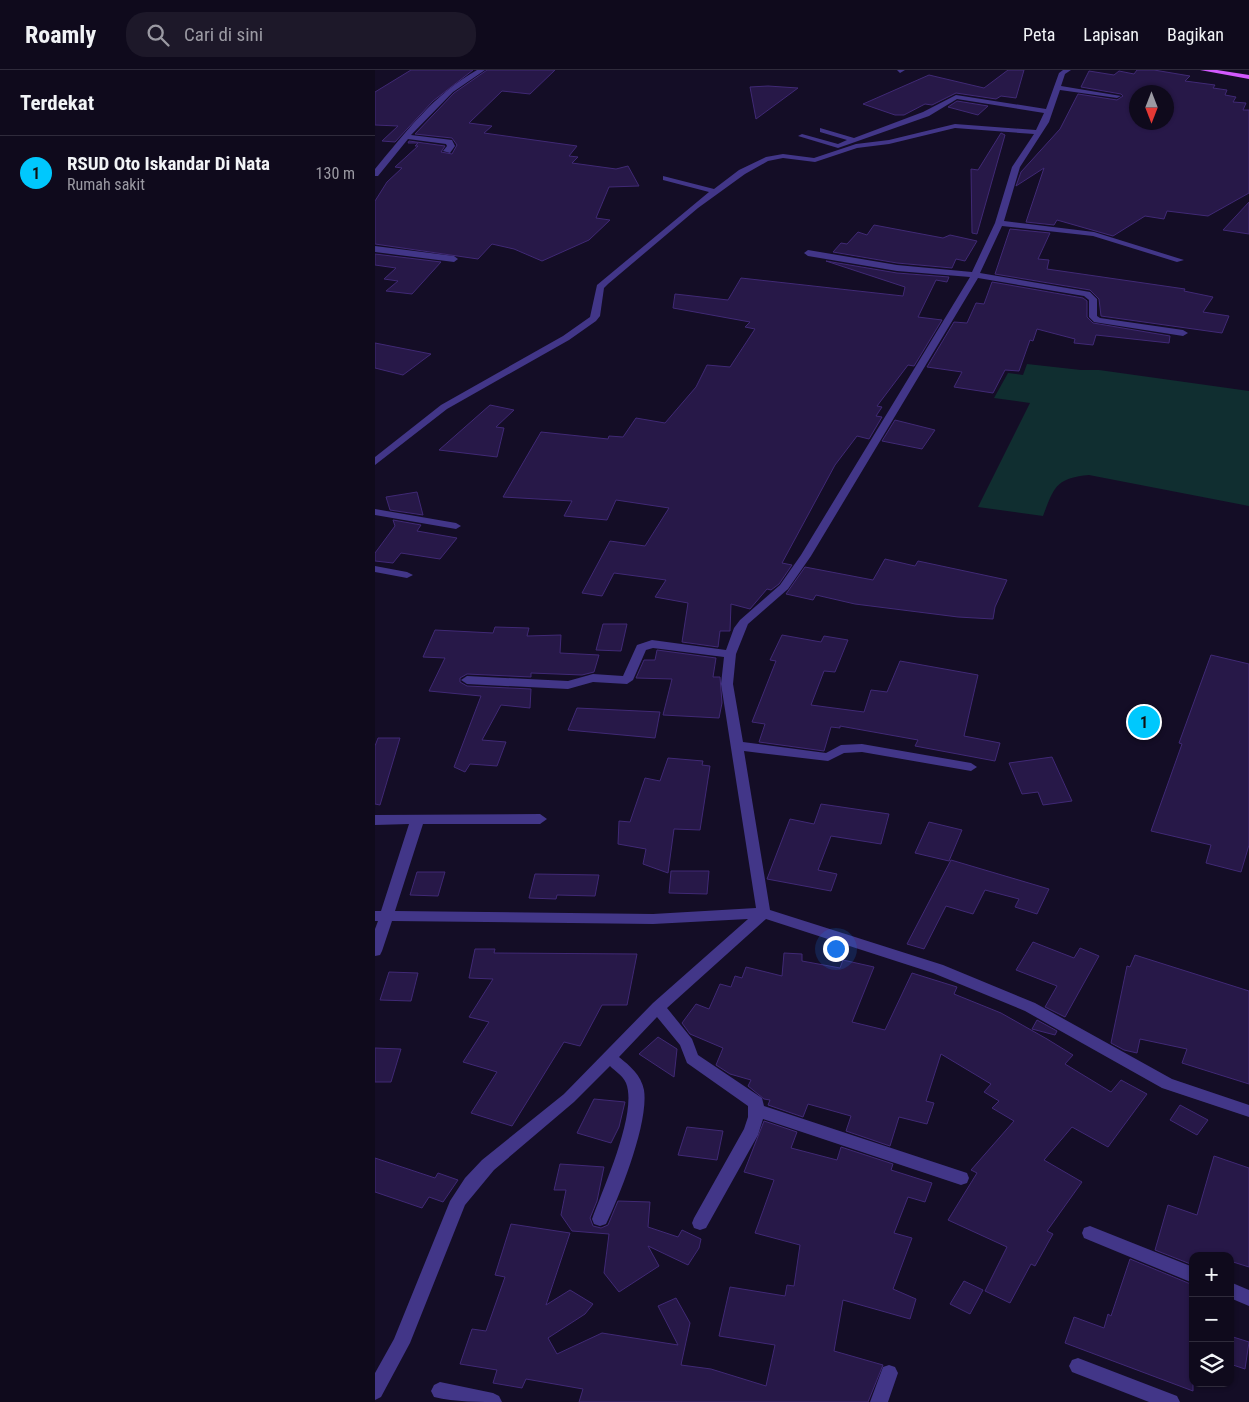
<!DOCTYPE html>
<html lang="id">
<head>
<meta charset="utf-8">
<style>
	:root { --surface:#0f0a1c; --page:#1d1829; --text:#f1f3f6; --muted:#9b9aa3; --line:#2f2b3b; --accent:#00c8fd }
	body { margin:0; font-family:"Roboto Condensed",sans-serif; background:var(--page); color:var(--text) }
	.controls { position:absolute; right:15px; bottom:15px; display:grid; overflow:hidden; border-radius:10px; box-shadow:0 1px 4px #0004 }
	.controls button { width:45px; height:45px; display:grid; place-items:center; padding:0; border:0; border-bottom:1px solid var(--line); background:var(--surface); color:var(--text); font:25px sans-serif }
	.compass { position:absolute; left:754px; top:15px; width:45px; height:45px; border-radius:50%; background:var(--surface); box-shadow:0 1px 4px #0004; rotate:180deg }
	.you { position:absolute; left:460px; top:878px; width:18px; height:18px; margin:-12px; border:4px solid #fff; border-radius:50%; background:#1a73e8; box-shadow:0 0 0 8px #1a73e833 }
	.badge { display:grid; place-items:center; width:32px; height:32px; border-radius:50%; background:var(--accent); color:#111; font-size:16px; font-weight:700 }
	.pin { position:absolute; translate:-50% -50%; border:2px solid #fff; box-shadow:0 1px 5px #0006 }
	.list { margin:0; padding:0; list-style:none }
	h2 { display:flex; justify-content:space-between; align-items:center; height:65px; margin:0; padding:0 20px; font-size:21px }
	h2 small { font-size:16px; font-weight:400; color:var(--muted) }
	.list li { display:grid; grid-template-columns:32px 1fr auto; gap:15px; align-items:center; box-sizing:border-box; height:75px; padding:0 20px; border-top:1px solid var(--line) }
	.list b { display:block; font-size:19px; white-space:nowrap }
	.list p { margin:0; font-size:16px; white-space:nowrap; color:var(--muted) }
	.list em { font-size:16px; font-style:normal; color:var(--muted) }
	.icon { flex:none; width:28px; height:28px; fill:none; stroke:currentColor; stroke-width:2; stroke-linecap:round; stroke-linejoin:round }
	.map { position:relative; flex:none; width:874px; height:1332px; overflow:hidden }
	header { display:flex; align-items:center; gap:30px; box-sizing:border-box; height:70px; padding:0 25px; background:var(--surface); border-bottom:1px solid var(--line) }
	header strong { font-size:24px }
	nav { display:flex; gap:28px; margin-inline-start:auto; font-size:18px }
	.search { width:350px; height:45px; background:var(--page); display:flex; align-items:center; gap:12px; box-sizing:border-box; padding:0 18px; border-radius:20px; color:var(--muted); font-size:19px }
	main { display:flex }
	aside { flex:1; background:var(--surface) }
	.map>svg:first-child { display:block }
	.green { fill:#102e30 }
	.building { fill:#271848; stroke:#402975; fill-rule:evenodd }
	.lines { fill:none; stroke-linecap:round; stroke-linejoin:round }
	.minor { fill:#423688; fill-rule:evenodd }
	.major { fill:#d359ff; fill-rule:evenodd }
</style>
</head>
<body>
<header>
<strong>Roamly</strong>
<div class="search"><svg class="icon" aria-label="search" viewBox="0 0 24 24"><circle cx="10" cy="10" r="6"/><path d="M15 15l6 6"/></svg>Cari di sini</div>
<nav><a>Peta</a><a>Lapisan</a><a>Bagikan</a></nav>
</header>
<main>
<aside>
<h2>Terdekat<small></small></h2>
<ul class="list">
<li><span class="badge">1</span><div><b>RSUD Oto Iskandar Di Nata</b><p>Rumah sakit</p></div><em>130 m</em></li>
</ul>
</aside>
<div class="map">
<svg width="874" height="1332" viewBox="0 0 874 1332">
	<rect width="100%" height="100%" fill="#140d26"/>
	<path class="green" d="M 652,294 L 706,300 L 724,300 L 874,321 L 874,436 L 714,405 C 681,408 679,417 668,446 L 603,437 L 655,333 L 619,328 L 633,303 L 648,305 Z"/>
	<path class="building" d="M 36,0 L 98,0 L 58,31 L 20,72 L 7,71 L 23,56 L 0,55 L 0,22 Z
		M 112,0 L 180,0 L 155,24 L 127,21 L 94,53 L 117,56 L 109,63 L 202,76 L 194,86 L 203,87 L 197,93 L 241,99 L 253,96 L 264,116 L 234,117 L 221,148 L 235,150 L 214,170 L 167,191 L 139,179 L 117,174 L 103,189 L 0,174 L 0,131 L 12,112 L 27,98 L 20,97 L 43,76 L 40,76 L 43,73 L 33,73 L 34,71 L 70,76 L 66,82 L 77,84 L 82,75 L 77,68 L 40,64 L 79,23 Z
		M 633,0 L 649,0 L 641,28 L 626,26 L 621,29 L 581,23 L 557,35 L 550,34 L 529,45 L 520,45 L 488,34 L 554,5 L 609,18 Z
		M 762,0 L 779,0 L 815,6 L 810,11 L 840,15 L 838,18 L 852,20 L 850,25 L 861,27 L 858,32 L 871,33 L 868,40 L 874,40 L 874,123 L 833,146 L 792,141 L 789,149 L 770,146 L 738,166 L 682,150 L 679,155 L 651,152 L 669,98 L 641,116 L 646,102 L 685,59 L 703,24 L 742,30 L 748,26 L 746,24 L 706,17 L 714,1 L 739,5 L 744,1 L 759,4 ZM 762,22 L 792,22 L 792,52 L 762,52 Z
		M 393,16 L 423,18 L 381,49 L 375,17 Z
		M 582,31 L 613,36 L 603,45 L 573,37 Z
		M 626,63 L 630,65 L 602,164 L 597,163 L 596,99 L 603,100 Z
		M 874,132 L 874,164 L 848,160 Z
		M 499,155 L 568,168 L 575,165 L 602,171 L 590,191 L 581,189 L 577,198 L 522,193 L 458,182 L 466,173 L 472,174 L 483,162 L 492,165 Z
		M 635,159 L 675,163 L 663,189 L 674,190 L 672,199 L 810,219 L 809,221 L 838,227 L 828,242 L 854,246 L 847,263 L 726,246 L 724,229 L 715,220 L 620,204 Z
		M 0,184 L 66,192 L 37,224 L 11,221 L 23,211 L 9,209 L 21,198 L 0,195 Z
		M 451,191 L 522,203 L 574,207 L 572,212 L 561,210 L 543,247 L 567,250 L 539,296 L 533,295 L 502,336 L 507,337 L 501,346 L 507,347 L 494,369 L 482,366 L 460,395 L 407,493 L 417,495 L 404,514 L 396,520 L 392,519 L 375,539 L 356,534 L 355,561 L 345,561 L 343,577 L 307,572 L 313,533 L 280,527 L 291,510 L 239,503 L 227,526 L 207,523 L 235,471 L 270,476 L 294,438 L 241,430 L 232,450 L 189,446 L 197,431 L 128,427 L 166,362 L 233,369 L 234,366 L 248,367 L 261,348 L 290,353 L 321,317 L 332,295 L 355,297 L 380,259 L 370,257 L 375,252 L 298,238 L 300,224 L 353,230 L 366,208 L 528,226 L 530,217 Z
		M 617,212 L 708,228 L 712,231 L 712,247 L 718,253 L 795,266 L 794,273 L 721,265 L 718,275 L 699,273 L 700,269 L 662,259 L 658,271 L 655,270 L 644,301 L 630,300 L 618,323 L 579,317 L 587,302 L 552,297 L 579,252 L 592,253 L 601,233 L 609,234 Z
		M 0,273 L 56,284 L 28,305 L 0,298 Z
		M 115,335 L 139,340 L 121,357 L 129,358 L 122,387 L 64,380 Z
		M 520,350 L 560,360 L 547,379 L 507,371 Z
		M 42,422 L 48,445 L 15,440 L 11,427 Z
		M 18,450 L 46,455 L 42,461 L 82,468 L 65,489 L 26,483 L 18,493 L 0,491 L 0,483 L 20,456 Z
		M 510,489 L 540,496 L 543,491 L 632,510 L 620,537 L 618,549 L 583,547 L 480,534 L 441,525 L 438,530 L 411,524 L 430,497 L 498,510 Z
		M 228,554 L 252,554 L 246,581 L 221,580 Z
		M 120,557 L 154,558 L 152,566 L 186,565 L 185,583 L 224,585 L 219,602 L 207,605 L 156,603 L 156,607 L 92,604 L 85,608 L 85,612 L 92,616 L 156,619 L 155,638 L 126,635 L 107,670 L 131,672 L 122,696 L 95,694 L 90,702 L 79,697 L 106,626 L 54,621 L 70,588 L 48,587 L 60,560 L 118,563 Z
		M 407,565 L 446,572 L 449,566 L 473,570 L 460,602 L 449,601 L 436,635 L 489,642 L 496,620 L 512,622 L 525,591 L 603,605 L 589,666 L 625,673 L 620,691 L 540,676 L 543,670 L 465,656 L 465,658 L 456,657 L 449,681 L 384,672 L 390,654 L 377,652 L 401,591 L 395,590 Z
		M 282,580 L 341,588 L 338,607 L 345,607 L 347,633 L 344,648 L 288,645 L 297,609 L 261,608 L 269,590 L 280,590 Z
		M 836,585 L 874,594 L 874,775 L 866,802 L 831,793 L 836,775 L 776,761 L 807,674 L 804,673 Z
		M 202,638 L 285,642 L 280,668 L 193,660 Z
		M 3,668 L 25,668 L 5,735 L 0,734 L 0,676 Z
		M 677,687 L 697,731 L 668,735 L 663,722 L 647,724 L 634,693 Z
		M 293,688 L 328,691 L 327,695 L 335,696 L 325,760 L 299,759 L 293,803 L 268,794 L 271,779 L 243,774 L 244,751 L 255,752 L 270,708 L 285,711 Z
		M 446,734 L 514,744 L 506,774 L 456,766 L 443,800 L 462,804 L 456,821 L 392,809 L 415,749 L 439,754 Z
		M 554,752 L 587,760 L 574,791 L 540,783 Z
		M 576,790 L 674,819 L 662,844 L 640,837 L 644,829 L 610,820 L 598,844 L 571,836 L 549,879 L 532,874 Z
		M 296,801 L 334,801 L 332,824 L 294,823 Z
		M 42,802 L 70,802 L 63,826 L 35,825 Z
		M 160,804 L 224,805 L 220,826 L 182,825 L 181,829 L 154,828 Z
		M 658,872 L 699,888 L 705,878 L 724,886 L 690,947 L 670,937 L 682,916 L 641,900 Z
		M 100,879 L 120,879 L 119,883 L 262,884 L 252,935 L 227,935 L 205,976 L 189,972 L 137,1056 L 96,1043 L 122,1002 L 88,992 L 114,952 L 94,947 L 118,909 L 94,908 Z
		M 409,883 L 427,884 L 427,891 L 465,898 L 468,890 L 499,897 L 477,952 L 510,960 L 537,903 L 582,917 L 579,924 L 626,943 L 672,969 L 698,985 L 690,994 L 736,1022 L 746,1010 L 772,1024 L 733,1077 L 697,1057 L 669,1090 L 707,1112 L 672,1161 L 678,1164 L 660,1196 L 656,1194 L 635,1233 L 610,1221 L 632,1177 L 573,1150 L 602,1103 L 596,1100 L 639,1051 L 617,1038 L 624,1031 L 609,1022 L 616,1014 L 566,984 L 551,1031 L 559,1033 L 552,1054 L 524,1047 L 515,1076 L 471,1061 L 476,1046 L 433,1034 L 428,1047 L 393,1035 L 395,1030 L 389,1029 L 373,1016 L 376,1010 L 355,1004 L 341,995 L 348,978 L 315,964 L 307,953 L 321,934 L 334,939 L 345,914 L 356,917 L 360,906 L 367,908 L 371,897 L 407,906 Z
		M 760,885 L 874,921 L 874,1014 L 807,993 L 812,979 L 765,969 L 762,983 L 749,980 L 736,973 L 752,896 L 755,897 Z
		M 14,902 L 43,903 L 36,931 L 5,930 Z
		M 662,950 L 682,961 L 680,965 L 657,959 Z
		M 283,967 L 302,979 L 299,1007 L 264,984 Z
		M 0,978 L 26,979 L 16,1012 L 0,1012 Z
		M 219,1029 L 250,1032 L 244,1057 L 236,1073 L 202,1063 Z
		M 805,1035 L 833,1050 L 822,1065 L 795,1050 Z
		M 389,1051 L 422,1062 L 416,1078 L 462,1090 L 466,1077 L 518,1094 L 516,1100 L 557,1113 L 550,1132 L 533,1127 L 519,1163 L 537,1168 L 518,1219 L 541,1229 L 535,1249 L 468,1230 L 459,1281 L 508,1295 L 493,1332 L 204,1332 L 208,1319 L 151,1309 L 147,1318 L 118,1313 L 122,1300 L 85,1294 L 97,1259 L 111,1261 L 130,1207 L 120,1205 L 136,1154 L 195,1163 L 171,1235 L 195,1220 L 218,1234 L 210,1244 L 173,1268 L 182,1284 L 227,1263 L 303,1275 L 283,1236 L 301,1228 L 315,1253 L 306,1295 L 336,1299 L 391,1316 L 400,1275 L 344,1266 L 355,1217 L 410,1226 L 412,1215 L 419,1216 L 425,1175 L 380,1163 L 399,1110 L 369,1102 Z
		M 312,1057 L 348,1061 L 342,1090 L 303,1085 Z
		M 839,1086 L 874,1098 L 874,1197 L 855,1191 L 855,1186 L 818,1186 L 818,1195 L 780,1180 L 793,1135 L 822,1145 Z
		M 0,1088 L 60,1108 L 63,1103 L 83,1110 L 68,1132 L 54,1127 L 47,1138 L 0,1122 Z
		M 185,1094 L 229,1097 L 222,1131 L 215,1148 L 218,1156 L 226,1158 L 233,1155 L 243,1131 L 275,1132 L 273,1157 L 303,1167 L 307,1160 L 326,1169 L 324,1178 L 313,1195 L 273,1176 L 284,1196 L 244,1222 L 229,1203 L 234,1164 L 197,1161 L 186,1145 L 191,1120 L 179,1120 Z
		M 755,1189 L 818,1215 L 818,1321 L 690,1273 L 699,1247 L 729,1258 L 733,1244 L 736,1246 Z
		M 589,1211 L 608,1220 L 595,1244 L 575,1234 Z
		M 855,1266 L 874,1272 L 870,1299 L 855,1294 Z"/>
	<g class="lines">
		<path class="minor" d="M 102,0 L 110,0 L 78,22 L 36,65 L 77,70 L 80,76 L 75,83 L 68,81 L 72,76 L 71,74 L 33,69 L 3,106 L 0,106 L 0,99 C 31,62 59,24 102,0 Z
			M 522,0 L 530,0 L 525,3 Z
			M 688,0 L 696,0 L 690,4 L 686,16 L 746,26 L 742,28 L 685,20 L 674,52 L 645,97 L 629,151 L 719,162 L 809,190 L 802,192 L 718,166 L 627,156 L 605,203 L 715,222 L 722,229 L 722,246 L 725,248 L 808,260 L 813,263 L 808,266 L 719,252 L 714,247 L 714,230 L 709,226 L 603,208 L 436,486 L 413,519 L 373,554 L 361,584 L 358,614 L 368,672 L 451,683 L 466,675 L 487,674 L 596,693 L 602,697 L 596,701 L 487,682 L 469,683 L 453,691 L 369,681 L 395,840 L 568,895 L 660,933 L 797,1009 L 874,1035 L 874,1047 L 787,1018 L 650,941 L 558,903 L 391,849 L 292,938 L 317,969 L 323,985 L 387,1028 L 389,1036 L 592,1103 L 594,1108 L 592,1113 L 586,1115 L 388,1049 L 383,1065 L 331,1158 L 325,1160 L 319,1158 L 317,1153 L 319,1148 L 369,1059 L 373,1047 L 373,1036 L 312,993 L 305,975 L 282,947 L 244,987 C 255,996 266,1005 269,1020 C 274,1052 245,1125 231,1154 L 225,1156 L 219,1154 L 217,1149 C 228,1119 263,1042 251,1013 C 248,1006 240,1001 235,996 L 199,1032 L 119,1100 L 90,1135 L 35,1273 L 6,1327 L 0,1330 L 0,1303 L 19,1269 L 75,1131 L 90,1108 L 107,1090 L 189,1024 L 278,933 L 373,849 L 278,854 L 17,851 L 7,881 L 5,885 L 0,886 L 0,859 L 3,851 L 0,851 L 0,841 L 6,841 L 34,754 L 0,755 L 0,745 L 165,744 L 172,749 L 165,754 L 48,754 L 20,841 L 278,844 L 381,838 L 346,614 L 349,587 L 278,578 L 271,580 L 258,610 L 252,614 L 218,612 L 193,619 L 92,614 L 86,610 L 92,606 L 193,611 L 218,604 L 248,606 L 262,575 L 277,570 L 351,580 L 359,558 L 365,550 L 405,515 L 426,485 L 595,207 L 522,201 L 433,186 L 429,183 L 433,180 L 522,195 L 597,202 L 620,153 L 637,97 L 659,64 L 580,58 L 514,74 L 482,78 L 440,92 L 408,88 L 393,91 L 370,104 L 323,138 L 233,214 L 229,218 L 225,246 L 221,251 L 194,270 L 72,339 L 0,395 L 0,387 L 66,335 L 188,266 L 215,247 L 222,215 L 334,122 L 288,110 L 288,106 L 339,119 L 364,100 L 391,87 L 408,84 L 439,88 L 481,74 L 514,70 L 580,54 L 661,60 L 669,43 L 582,29 L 554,46 L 463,78 L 423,66 L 427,64 L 463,74 L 472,70 L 445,62 L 445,58 L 479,68 L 548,42 L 581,25 L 671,39 L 684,3 Z
			M 0,176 L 79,186 L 83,189 L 79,192 L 0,182 Z
			M 0,439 L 81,453 L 86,456 L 81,459 L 0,445 Z
			M 0,496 L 32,502 L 38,505 L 32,508 L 0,502 Z
			M 715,1156 L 818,1197 L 818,1213 L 709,1168 L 707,1163 L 709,1158 Z
			M 855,1212 L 874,1220 L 874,1236 L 855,1228 Z
			M 703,1288 L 802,1326 L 805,1332 L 774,1332 L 697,1302 L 694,1296 L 697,1290 Z
			M 514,1295 L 520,1297 L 523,1303 L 513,1332 L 495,1332 L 508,1297 Z
			M 65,1312 L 118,1323 L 124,1326 L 127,1332 C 105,1332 80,1332 59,1327 L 56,1321 L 59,1315 Z"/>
		<path class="major" d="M 825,0 L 842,0 L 874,5 L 874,9 Z"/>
	</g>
</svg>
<div class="controls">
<button>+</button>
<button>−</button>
<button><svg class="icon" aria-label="layers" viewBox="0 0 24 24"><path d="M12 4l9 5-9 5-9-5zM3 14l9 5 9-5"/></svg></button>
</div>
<svg class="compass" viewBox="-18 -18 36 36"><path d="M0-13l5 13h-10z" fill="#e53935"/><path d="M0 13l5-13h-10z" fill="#9b9aa3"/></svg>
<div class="you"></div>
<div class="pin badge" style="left:769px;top:652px">1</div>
</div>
</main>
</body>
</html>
